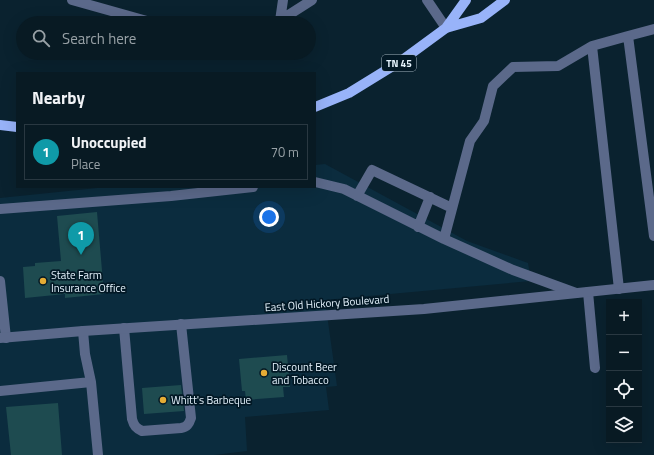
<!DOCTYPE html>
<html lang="en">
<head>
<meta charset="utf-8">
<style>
	:root { --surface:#081a23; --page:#162730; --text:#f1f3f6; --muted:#98a1a6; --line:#293841; --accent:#db2777 }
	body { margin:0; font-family:"Titillium Web",sans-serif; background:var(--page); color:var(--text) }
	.controls { position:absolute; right:12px; bottom:12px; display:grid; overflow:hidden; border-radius:0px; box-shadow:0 4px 16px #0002 }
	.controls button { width:36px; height:36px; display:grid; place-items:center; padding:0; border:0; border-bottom:1px solid var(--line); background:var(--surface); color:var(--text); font:20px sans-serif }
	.you { position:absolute; left:269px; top:217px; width:14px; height:14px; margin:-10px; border:3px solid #fff; border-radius:50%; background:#1a73e8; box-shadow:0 0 0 6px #1a73e833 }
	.badge { display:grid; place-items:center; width:26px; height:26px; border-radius:50%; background:var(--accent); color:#fff; font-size:13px; font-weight:700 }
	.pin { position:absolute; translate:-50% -33px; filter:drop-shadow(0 1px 2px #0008) }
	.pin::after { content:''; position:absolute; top:21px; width:14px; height:12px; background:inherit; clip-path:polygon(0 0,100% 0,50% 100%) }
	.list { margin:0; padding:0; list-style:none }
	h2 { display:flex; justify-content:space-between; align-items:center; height:52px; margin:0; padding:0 16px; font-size:17px }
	h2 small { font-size:13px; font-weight:400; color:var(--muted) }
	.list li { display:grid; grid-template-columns:26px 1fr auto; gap:12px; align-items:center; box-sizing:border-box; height:56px; margin:0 8px 8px; padding:0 8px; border:1px solid var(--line); border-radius:0px }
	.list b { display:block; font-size:15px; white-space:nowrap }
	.list p { margin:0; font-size:13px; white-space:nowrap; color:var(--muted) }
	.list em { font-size:13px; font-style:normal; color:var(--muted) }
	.icon { flex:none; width:22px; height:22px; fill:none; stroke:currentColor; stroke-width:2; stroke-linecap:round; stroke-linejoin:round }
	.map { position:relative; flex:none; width:654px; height:455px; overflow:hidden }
	.search { position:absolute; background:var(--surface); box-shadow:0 4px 16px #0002; left:16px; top:16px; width:300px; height:44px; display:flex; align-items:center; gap:10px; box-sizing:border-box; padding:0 14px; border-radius:22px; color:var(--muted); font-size:15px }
	.panel { position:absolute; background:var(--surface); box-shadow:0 4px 16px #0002; left:16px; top:72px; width:300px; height:116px; border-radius:0px }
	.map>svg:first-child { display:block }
	.built { fill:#0b2c3e }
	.building { fill:#1e4b50 }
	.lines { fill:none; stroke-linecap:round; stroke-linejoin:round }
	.service { stroke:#5b698a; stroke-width:10 }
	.tertiary { stroke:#5b698a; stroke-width:10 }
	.primary { stroke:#98b3f9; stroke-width:10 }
	.poi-dot { fill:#e5ad35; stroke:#021825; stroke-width:1.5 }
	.labels { text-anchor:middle; stroke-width:3.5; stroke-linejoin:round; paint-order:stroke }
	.shield { fill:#021825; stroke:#a2b2bd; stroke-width:1 }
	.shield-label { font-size:10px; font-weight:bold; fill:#e6f4fe }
	.poi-label { font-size:11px; fill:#e6f4fe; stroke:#021825; text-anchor:start }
	.street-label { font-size:11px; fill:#e6f4fe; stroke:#021825 }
</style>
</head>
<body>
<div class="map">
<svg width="654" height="455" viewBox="0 0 654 455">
	<rect width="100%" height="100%" fill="#0a222f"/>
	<path class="built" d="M 325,164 L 467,241 L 528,263 L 531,281 L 325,300 L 337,386 L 326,387 L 329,410 L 245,417 L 247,451 L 214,455 L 0,455 L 0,198 L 107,187 L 315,187 L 315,165 Z"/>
	<path class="building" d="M 97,212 L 104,294 L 65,298 L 65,294 L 25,298 L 23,267 L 35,266 L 35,263 L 61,261 L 57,216 Z
		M 287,355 L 290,387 L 283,387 L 284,397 L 246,400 L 245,391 L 242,391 L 239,359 Z
		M 181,385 L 184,411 L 144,414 L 142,388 Z
		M 58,403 L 62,455 L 11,455 L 6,407 Z"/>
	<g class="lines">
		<path class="service" d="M 72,0 L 154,23
			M 427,0 L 446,28
			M 280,21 L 283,0
			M 276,23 L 312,0
			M 628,36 L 654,29
			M 315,182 L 344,189 L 444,239 L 513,270 L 576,293
			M 357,196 L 372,170 L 452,208
			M 0,209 L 171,196 L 253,187
			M 418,227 L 430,197
			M 444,239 L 470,141 L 484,121 L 493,86 L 513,67 L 558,66 L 592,46
			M 0,281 L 6,338
			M 619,289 L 592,46 L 628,36 L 654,236
			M 588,292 L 595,368
			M 124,328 L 132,419 C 134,426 136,428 142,431 L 181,428 C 187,427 189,424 191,418 L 181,324
			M 83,331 L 85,354 L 91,382 L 98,455
			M 0,391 L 91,382"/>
		<path class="tertiary" d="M 0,338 L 83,331 L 424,309 L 654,285"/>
		<path class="primary" d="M 446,28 L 481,18 L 505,0
			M 315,107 L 349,93 L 401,61 L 446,28 L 466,0
			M 0,125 L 17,127"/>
	</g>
	<g class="poi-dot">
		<circle cx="43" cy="281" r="4"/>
		<circle cx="264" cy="373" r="4"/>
		<circle cx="163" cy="400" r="4"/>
	</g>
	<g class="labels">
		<rect class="shield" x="382" y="55" width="34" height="16" rx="3"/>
		<g class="shield-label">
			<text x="399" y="67">TN 45</text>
		</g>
		<g class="poi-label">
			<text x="51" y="279">State Farm<tspan x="51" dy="13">Insurance Office</tspan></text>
			<text x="272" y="371">Discount Beer<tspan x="272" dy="13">and Tobacco</tspan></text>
			<text x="171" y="404">Whitt's Barbeque</text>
		</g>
		<g class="street-label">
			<text transform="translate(327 303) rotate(-4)" y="4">East Old Hickory Boulevard</text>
		</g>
	</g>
</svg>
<div class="controls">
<button>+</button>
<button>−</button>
<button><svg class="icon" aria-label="locate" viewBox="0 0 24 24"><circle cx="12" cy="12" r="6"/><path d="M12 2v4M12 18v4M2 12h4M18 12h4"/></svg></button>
<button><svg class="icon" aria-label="layers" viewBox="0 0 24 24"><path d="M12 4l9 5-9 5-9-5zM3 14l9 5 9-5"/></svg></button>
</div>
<div class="you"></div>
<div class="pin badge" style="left:81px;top:255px;background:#0f9aa8">1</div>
<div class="search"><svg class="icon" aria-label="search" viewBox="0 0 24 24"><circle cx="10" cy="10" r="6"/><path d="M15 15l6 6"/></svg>Search here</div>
<section class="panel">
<h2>Nearby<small></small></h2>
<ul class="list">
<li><span class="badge" style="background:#0f9aa8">1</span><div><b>Unoccupied</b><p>Place</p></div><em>70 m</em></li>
</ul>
</section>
</div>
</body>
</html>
